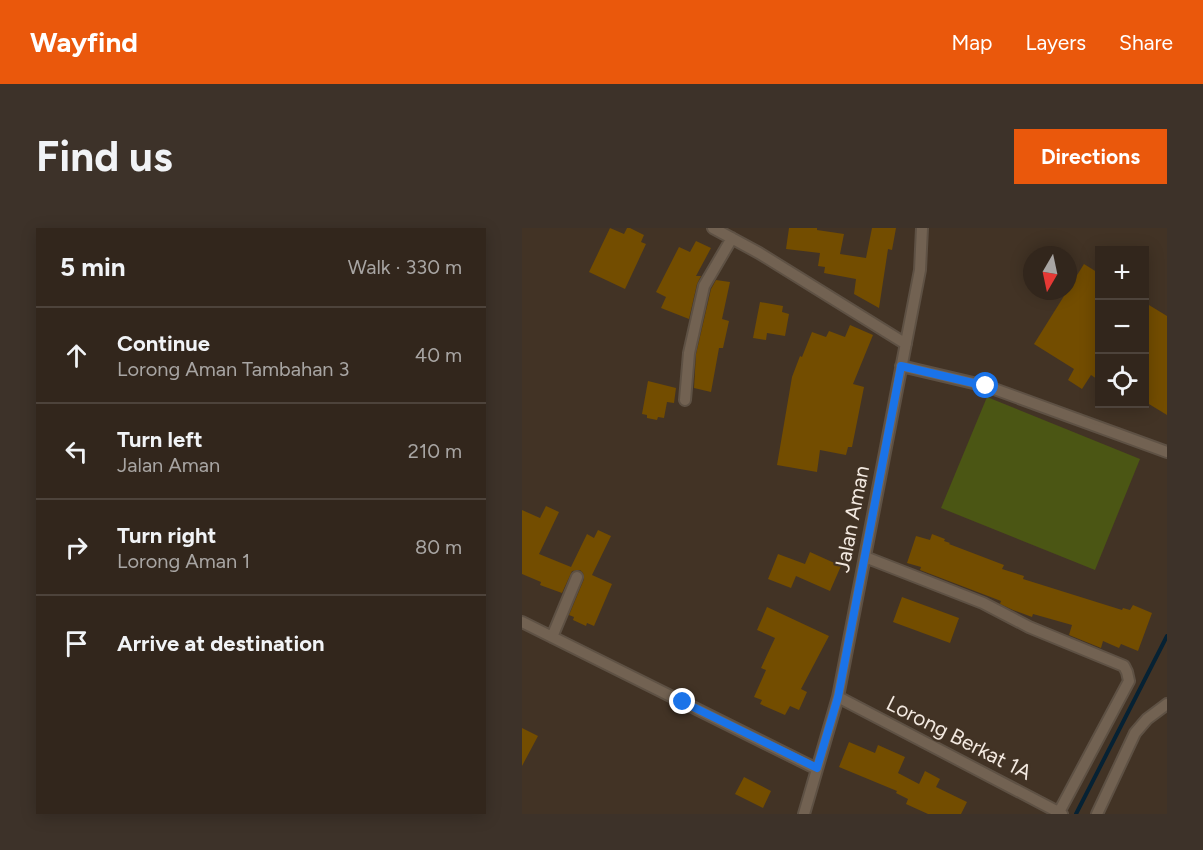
<!DOCTYPE html>
<html lang="en">
<head>
<meta charset="utf-8">
<style>
	:root { --surface:#32261c; --page:#3d3229; --text:#f1f3f6; --muted:#a8a5a3; --line:#4d433b; --accent:#ea580c }
	body { margin:0; font-family:Figtree,sans-serif; background:var(--page); color:var(--text) }
	.controls { position:absolute; right:18px; top:18px; display:grid; overflow:hidden; border-radius:0px; box-shadow:0 3px 15px #0003 }
	.controls button { width:54px; height:54px; display:grid; place-items:center; padding:0; border:0; border-bottom:2px solid var(--line); background:var(--surface); color:var(--text); font:30px sans-serif }
	.compass { position:absolute; left:501px; top:18px; width:54px; height:54px; border-radius:50%; background:var(--surface); box-shadow:0 3px 15px #0003; rotate:189deg }
	.stop { position:absolute; width:18px; height:18px; margin:-14px; border:4px solid #1a73e8; border-radius:50%; background:#fff }
	.stop.end { background:#1a73e8; border-color:#fff; box-shadow:0 2px 6px #0008 }
	.list { margin:0; padding:0; list-style:none }
	h2 { display:flex; justify-content:space-between; align-items:center; height:78px; margin:0; padding:0 24px; font-size:26px }
	h2 small { font-size:20px; font-weight:400; color:var(--muted) }
	.list li { display:grid; grid-template-columns:39px 1fr auto; gap:18px; align-items:center; box-sizing:border-box; height:96px; padding:0 24px; border-top:2px solid var(--line) }
	.list b { display:block; font-size:22px; white-space:nowrap }
	.list p { margin:0; font-size:20px; white-space:nowrap; color:var(--muted) }
	.list em { font-size:20px; font-style:normal; color:var(--muted) }
	.icon { flex:none; width:33px; height:33px; fill:none; stroke:currentColor; stroke-width:2; stroke-linecap:round; stroke-linejoin:round }
	.map { position:relative; flex:none; width:645px; height:586px; overflow:hidden; border-radius:0px }
	header { display:flex; align-items:center; gap:36px; box-sizing:border-box; height:84px; padding:0 30px; background:var(--accent); color:#fff }
	header strong { font-size:28px }
	nav { display:flex; gap:33px; margin-inline-start:auto; font-size:21px }
	.intro { display:flex; align-items:center; justify-content:space-between; box-sizing:border-box; height:144px; padding:0 36px }
	h1 { margin:0; font-size:42px }
	.button { padding:15px 27px; border-radius:0px; background:var(--accent); color:#fff; font-size:21px; font-weight:700 }
	main { display:flex; gap:36px; padding:0 36px }
	aside { flex:1; background:var(--surface); border-radius:0px; box-shadow:0 3px 15px #0003 }
	.map>svg:first-child { display:block }
	.pitch { fill:#4b5614 }
	.lines { fill:none; stroke-linecap:round; stroke-linejoin:round }
	.stream { stroke:#062234; stroke-width:4 }
	.building { fill:#734d00 }
	.minor-casing { stroke:#5e5144; stroke-width:14 }
	.minor { stroke:#726252; stroke-width:10 }
	.route { stroke:#1a73e8; stroke-width:8 }
	.labels { text-anchor:middle; stroke-width:4.5; stroke-linejoin:round; paint-order:stroke }
	.street-label { font-size:21px; fill:#f3e9e0; stroke:#423325 }
</style>
</head>
<body>
<header>
<strong>Wayfind</strong>
<nav><a>Map</a><a>Layers</a><a>Share</a></nav>
</header>
<div class="intro"><h1>Find us</h1><a class="button">Directions</a></div>
<main>
<aside>
<h2>5 min<small>Walk · 330 m</small></h2>
<ul class="list">
<li><svg class="icon" aria-label="ahead" viewBox="0 0 24 24"><path d="M12 20V5M6 11l6-6 6 6"/></svg><div><b>Continue</b><p>Lorong Aman Tambahan 3</p></div><em>40 m</em></li>
<li><svg class="icon" aria-label="left" viewBox="0 0 24 24"><path d="M17 20v-9H6M10 6l-5 5 5 5"/></svg><div><b>Turn left</b><p>Jalan Aman</p></div><em>210 m</em></li>
<li><svg class="icon" aria-label="right" viewBox="0 0 24 24"><path d="M7 20v-9h11M14 6l5 5-5 5"/></svg><div><b>Turn right</b><p>Lorong Aman 1</p></div><em>80 m</em></li>
<li><svg class="icon" aria-label="arrive" viewBox="0 0 24 24"><path d="M6 21V4h12l-3 4 3 4H6"/></svg><div><b>Arrive at destination</b></div></li>
</ul>
</aside>
<div class="map">
<svg width="645" height="586" viewBox="0 0 645 586">
	<rect width="100%" height="100%" fill="#423325"/>
	<path class="pitch" d="M 465,169 L 618,231 L 573,342 L 419,280 Z"/>
	<g class="lines">
		<path class="stream" d="M 554,586 L 645,408"/>
	</g>
	<path class="building" d="M 88,0 L 102,6 L 105,0 L 108,0 L 122,7 L 119,14 L 124,16 L 103,61 L 67,44 Z
		M 267,0 L 295,0 L 295,2 L 322,6 L 318,26 L 344,30 L 350,0 L 374,0 L 370,22 L 366,21 L 357,80 L 332,66 L 334,51 L 302,45 L 303,39 L 296,38 L 298,25 L 264,21 Z
		M 174,13 L 189,20 L 174,48 L 179,48 L 175,56 L 167,91 L 139,80 L 144,69 L 134,64 L 157,19 L 168,24 Z
		M 562,36 L 578,46 L 578,153 L 569,147 L 560,161 L 546,152 L 552,141 L 512,116 Z
		M 194,52 L 208,54 L 200,91 L 207,93 L 201,120 L 197,120 L 189,164 L 172,160 L 174,126 L 189,61 Z
		M 238,74 L 261,78 L 260,84 L 267,86 L 263,108 L 245,105 L 244,112 L 231,110 Z
		M 622,74 L 645,88 L 645,187 L 622,173 Z
		M 328,97 L 351,107 L 331,156 L 342,159 L 330,219 L 326,219 L 324,227 L 298,222 L 295,244 L 255,237 L 270,149 L 278,128 L 280,129 L 290,104 L 304,109 L 307,103 L 323,109 Z
		M 126,153 L 154,160 L 152,175 L 145,174 L 142,190 L 136,189 L 135,192 L 125,190 L 125,187 L 120,186 Z
		M 24,278 L 37,284 L 17,326 L 49,339 L 65,306 L 72,310 L 76,302 L 89,308 L 70,347 L 90,356 L 72,398 L 65,395 L 64,398 L 51,392 L 52,389 L 47,387 L 62,351 L 61,345 L 58,342 L 50,343 L 40,365 L 18,357 L 19,354 L 0,346 L 0,282 L 18,290 Z
		M 410,306 L 423,311 L 422,313 L 428,315 L 427,316 L 482,337 L 480,341 L 502,348 L 501,351 L 600,382 L 601,380 L 608,382 L 611,377 L 630,385 L 616,423 L 599,416 L 597,420 L 581,413 L 579,420 L 547,407 L 550,397 L 511,386 L 510,389 L 491,382 L 478,376 L 479,373 L 398,342 L 399,339 L 385,335 L 394,308 L 408,312 Z
		M 288,324 L 319,338 L 308,363 L 274,348 L 269,360 L 246,351 L 256,326 L 283,336 Z
		M 380,369 L 437,390 L 428,415 L 371,394 Z
		M 245,379 L 307,408 L 279,461 L 285,464 L 277,482 L 268,478 L 263,487 L 238,476 L 240,472 L 232,469 L 244,442 L 239,440 L 253,410 L 235,402 Z
		M 0,500 L 16,508 L 0,538 Z
		M 327,514 L 353,525 L 356,517 L 383,529 L 376,545 L 397,556 L 403,543 L 418,551 L 414,559 L 445,574 L 439,586 L 406,586 L 384,576 L 386,571 L 374,565 L 375,563 L 317,539 Z
		M 222,549 L 249,563 L 241,580 L 213,566 Z"/>
	<g class="lines">
		<g class="minor-casing">
			<path id="minor" d="M 191,0 L 237,25 L 384,116
				M 379,138 L 464,158 L 645,224
				M 163,172 L 167,125 L 182,58 L 210,10
				M 343,329 L 461,375 L 507,399 L 602,438 L 605,444 L 607,453 L 536,586
				M 0,394 L 295,541
				M 30,409 L 55,349
				M 316,469 L 540,586
				M 282,586 L 316,469 L 398,42 L 400,0
				M 575,586 L 613,505 L 625,491 L 645,476"/>
		</g>
		<use href="#minor" class="minor"/>
	</g>
	<g class="lines">
		<path class="route" d="M 161,474 L 295,540 L 316,469 L 379,138 L 464,158"/>
	</g>
	<g class="labels">
		<g class="street-label">
			<text transform="translate(330 291) rotate(-79)" y="7">Jalan Aman</text>
			<text transform="translate(437 510) rotate(27)" y="7">Lorong Berkat 1A</text>
		</g>
	</g>
</svg>
<div class="controls">
<button>+</button>
<button>−</button>
<button><svg class="icon" aria-label="locate" viewBox="0 0 24 24"><circle cx="12" cy="12" r="6"/><path d="M12 2v4M12 18v4M2 12h4M18 12h4"/></svg></button>
</div>
<svg class="compass" viewBox="-18 -18 36 36"><path d="M0-13l5 13h-10z" fill="#e53935"/><path d="M0 13l5-13h-10z" fill="#a8a5a3"/></svg>
<div class="stop" style="left:464px;top:158px"></div>
<div class="stop end" style="left:161px;top:474px"></div>
</div>
</main>
</body>
</html>
